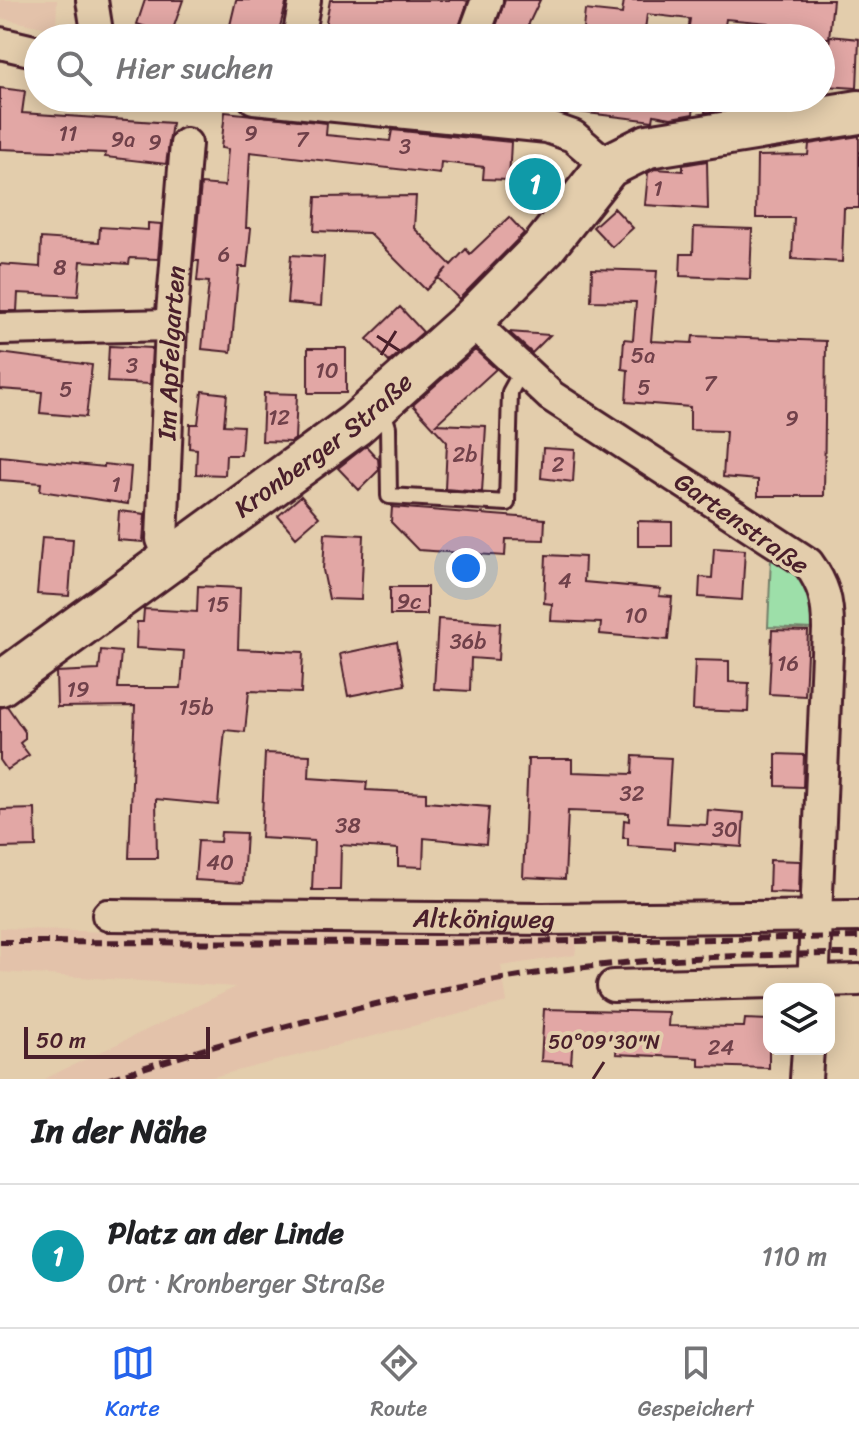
<!DOCTYPE html>
<html lang="de">
<head>
<meta charset="utf-8">
<style>
	:root { --surface:#fff; --page:#f6f6f6; --text:#202124; --muted:#757577; --line:#e0e0e0; --accent:#2563eb }
	body { margin:0; font-family:Sriracha,sans-serif; background:var(--page); color:var(--text) }
	.controls { position:absolute; right:24px; bottom:24px; display:grid; overflow:hidden; border-radius:16px; box-shadow:0 4px 20px #0003 }
	.controls button { width:72px; height:72px; display:grid; place-items:center; padding:0; border:0; border-bottom:2px solid var(--line); background:var(--surface); color:var(--text); font:40px sans-serif }
	.scale { position:absolute; left:24px; bottom:20px; width:186px; box-sizing:border-box; padding-left:8px; border:4px solid #4a1f2b; border-top:0; font-size:22px; line-height:28px; white-space:nowrap; color:#4a1f2b; -webkit-text-stroke:6px #e3cdac; paint-order:stroke }
	.you { position:absolute; left:466px; top:568px; width:28px; height:28px; margin:-20px; border:6px solid #fff; border-radius:50%; background:#1a73e8; box-shadow:0 0 0 12px #1a73e833 }
	.badge { display:grid; place-items:center; width:52px; height:52px; border-radius:50%; background:var(--accent); color:#fff; font-size:26px; font-weight:700 }
	.pin { position:absolute; translate:-50% -50%; border:4px solid #fff; box-shadow:0 2px 8px #0006 }
	.list { margin:0; padding:0; list-style:none }
	h2 { display:flex; justify-content:space-between; align-items:center; height:104px; margin:0; padding:0 32px; font-size:34px }
	h2 small { font-size:26px; font-weight:400; color:var(--muted) }
	.list li { display:grid; grid-template-columns:52px 1fr auto; gap:24px; align-items:center; box-sizing:border-box; height:144px; padding:0 32px; border-top:2px solid var(--line) }
	.list b { display:block; font-size:30px; white-space:nowrap }
	.list p { margin:0; font-size:26px; white-space:nowrap; color:var(--muted) }
	.list em { font-size:26px; font-style:normal; color:var(--muted) }
	.icon { flex:none; width:44px; height:44px; fill:none; stroke:currentColor; stroke-width:2; stroke-linecap:round; stroke-linejoin:round }
	.map { position:relative; flex:none; width:859px; height:1079px; overflow:hidden }
	.search { position:absolute; background:var(--surface); box-shadow:0 4px 20px #0003; left:24px; right:24px; top:24px; height:88px; display:flex; align-items:center; gap:20px; box-sizing:border-box; padding:0 28px; border-radius:44px; color:var(--muted); font-size:30px }
	.sheet { height:248px; background:var(--surface) }
	nav { display:flex; justify-content:space-around; align-items:center; box-sizing:border-box; height:112px; border-top:2px solid var(--line); background:var(--surface); font-size:22px; color:var(--muted) }
	nav a { display:grid; justify-items:center; gap:4px }
	nav .on { color:var(--accent) }
	.map>svg:first-child { display:block }
	.built { fill:#e3c2aa }
	.green { fill:#9ddfa9; stroke:#747f6a; stroke-width:2 }
	.building { fill:#e2a7a5; stroke:#4a1f2b; stroke-width:2 }
	.lines { fill:none; stroke-linecap:round; stroke-linejoin:round }
	.lane-casing { stroke:#4a1f2b; stroke-width:20 }
	.street-casing { stroke:#4a1f2b; stroke-width:36 }
	.secondary-casing { stroke:#4a1f2b; stroke-width:48 }
	.lane { stroke:#e3cdac; stroke-width:14 }
	.street { stroke:#e3cdac; stroke-width:30 }
	.secondary { stroke:#e3cdac; stroke-width:42 }
	.rail { stroke:#4a1f2b; stroke-width:6; stroke-dasharray:12 6; stroke-linecap:butt }
	.ticks { fill:none; stroke:#4a1f2b; stroke-width:3 }
	.labels { text-anchor:middle; stroke-width:8; stroke-linejoin:round; paint-order:stroke }
	.number-label { font-size:22px; fill:#70414a }
	.street-label { font-size:26px; fill:#4a1f2b; stroke:#e3cdac }
	.ticks-label { font-size:20px; text-anchor:middle; fill:#4a1f2b; stroke:#e3cdac; stroke-width:8; stroke-linejoin:round; paint-order:stroke }
</style>
</head>
<body>
<div class="map">
<svg width="859" height="1079" viewBox="0 0 859 1079">
	<rect width="100%" height="100%" fill="#e3cdac"/>
	<filter id="ink" filterUnits="userSpaceOnUse"><feTurbulence type="fractalNoise" baseFrequency=".0125" numOctaves="2"/><feDisplacementMap in="SourceGraphic" scale="16" xChannelSelector="R" yChannelSelector="G"/><feConvolveMatrix kernelMatrix="1 2 1 2 8 2 1 2 1" color-interpolation-filters="sRGB"/></filter>
	<g filter="url(#ink)">
		<path class="built" d="M 0,0 L 57,0 L 56,30 L 0,18 Z
			M 0,928 L 131,933 L 579,929 L 575,955 L 501,966 L 507,1002 L 205,1079 L 44,1079 L 236,987 L 0,972 Z"/>
		<path class="green" d="M 771,557 C 800,574 817,593 813,629 L 768,627 Z"/>
		<path class="building" d="M 145,0 L 183,0 L 171,35 L 137,24 Z
			M 236,0 L 287,0 L 277,38 L 227,38 Z
			M 330,0 L 464,0 L 468,1 L 455,38 L 323,38 Z
			M 505,0 L 540,0 L 522,38 L 492,38 Z
			M 624,0 L 833,0 L 829,38 L 766,38 L 768,23 L 726,19 L 723,38 L 687,38 L 690,19 L 647,14 L 644,38 L 582,38 L 585,10 L 622,14 Z
			M 830,36 L 859,39 L 857,88 L 825,86 Z
			M 0,88 L 25,91 L 22,113 L 172,123 L 166,164 L 105,157 L 106,153 L 0,149 Z
			M 572,98 L 695,98 L 693,114 L 671,118 L 654,115 L 653,121 L 571,111 Z
			M 705,98 L 793,98 L 708,112 L 705,112 Z
			M 225,112 L 327,123 L 326,135 L 390,141 L 392,130 L 511,142 L 509,180 L 483,179 L 484,167 L 441,162 L 440,174 L 250,152 L 246,228 L 251,228 L 247,267 L 239,267 L 231,352 L 202,349 L 209,282 L 197,281 L 199,261 L 194,261 L 201,184 L 225,186 L 228,149 L 221,148 Z
			M 859,136 L 859,208 L 844,208 L 842,262 L 792,259 L 794,218 L 756,218 L 757,156 L 808,155 L 809,144 Z
			M 707,161 L 708,209 L 645,205 L 648,173 L 655,169 L 683,171 L 683,165 Z
			M 416,196 L 414,228 L 451,265 L 466,249 L 470,254 L 509,217 L 524,233 L 459,299 L 438,278 L 447,268 L 426,290 L 369,233 L 314,231 L 316,197 Z
			M 614,208 L 633,228 L 612,247 L 593,227 Z
			M 148,223 L 161,224 L 158,259 L 130,258 L 129,264 L 81,261 L 78,296 L 18,293 L 17,311 L 0,311 L 0,264 L 40,267 L 41,238 L 99,242 L 100,227 L 148,230 Z
			M 694,227 L 752,229 L 750,279 L 680,276 L 681,254 L 693,254 Z
			M 291,255 L 324,257 L 321,306 L 287,303 Z
			M 592,269 L 657,271 L 651,341 L 692,343 L 693,336 L 826,341 L 824,496 L 758,496 L 758,480 L 723,477 L 726,431 L 690,430 L 690,407 L 626,402 L 628,370 L 622,369 L 624,339 L 633,340 L 636,302 L 591,301 Z
			M 400,307 L 423,332 L 389,362 L 367,339 Z
			M 509,332 L 550,335 L 532,353 Z
			M 109,346 L 152,348 L 150,384 L 107,382 Z
			M 308,348 L 346,348 L 346,393 L 308,393 Z
			M 475,350 L 496,369 L 436,424 L 486,426 L 482,492 L 445,489 L 447,442 L 413,405 Z
			M 0,353 L 92,365 L 86,417 L 40,413 L 42,392 L 0,389 Z
			M 202,391 L 227,394 L 224,425 L 243,426 L 241,455 L 226,455 L 225,475 L 196,474 L 197,449 L 189,448 L 190,424 L 198,424 Z
			M 264,393 L 297,394 L 295,439 L 291,442 L 262,441 Z
			M 366,446 L 378,459 L 379,470 L 359,490 L 338,468 Z
			M 543,448 L 575,450 L 573,482 L 541,478 Z
			M 0,456 L 104,467 L 104,464 L 131,467 L 128,504 L 40,491 L 41,483 L 0,480 Z
			M 301,496 L 319,517 L 296,537 L 278,516 Z
			M 392,507 L 545,519 L 544,540 L 506,539 L 505,556 L 418,550 L 391,522 Z
			M 119,511 L 145,514 L 143,542 L 117,540 Z
			M 638,521 L 672,522 L 672,546 L 638,546 Z
			M 325,533 L 364,535 L 361,600 L 329,599 L 323,570 Z
			M 42,537 L 73,539 L 69,596 L 37,594 Z
			M 714,548 L 745,550 L 742,600 L 699,597 L 700,577 L 712,578 Z
			M 546,555 L 585,557 L 584,582 L 661,589 L 659,596 L 672,597 L 668,640 L 600,634 L 601,623 L 551,621 L 552,604 L 544,603 Z
			M 198,586 L 240,588 L 238,649 L 303,652 L 301,693 L 249,691 L 245,732 L 225,730 L 218,805 L 156,799 L 157,858 L 129,858 L 135,706 L 57,707 L 56,672 L 99,670 L 101,650 L 121,652 L 118,688 L 181,688 L 184,651 L 136,648 L 137,622 L 143,622 L 144,609 L 197,612 Z
			M 390,587 L 427,587 L 427,615 L 390,615 Z
			M 438,619 L 500,623 L 498,660 L 471,658 L 470,691 L 434,689 Z
			M 772,630 L 808,631 L 805,696 L 769,694 Z
			M 397,642 L 405,685 L 348,696 L 340,654 Z
			M 695,660 L 729,661 L 729,682 L 749,683 L 748,712 L 693,710 Z
			M 7,706 L 25,732 L 25,739 L 20,743 L 29,755 L 7,770 L 0,760 L 0,708 Z
			M 265,753 L 310,755 L 309,778 L 367,782 L 366,790 L 426,793 L 426,802 L 489,807 L 486,844 L 424,838 L 423,867 L 398,866 L 398,849 L 341,845 L 340,890 L 312,890 L 314,841 L 261,838 Z
			M 776,754 L 804,755 L 803,787 L 776,786 Z
			M 633,756 L 671,758 L 667,823 L 707,825 L 708,810 L 744,813 L 742,847 L 674,842 L 674,849 L 628,846 L 628,838 L 623,838 L 624,820 L 629,821 L 629,813 L 568,811 L 565,879 L 523,877 L 528,759 L 572,759 L 572,772 L 632,774 Z
			M 35,809 L 36,847 L 0,848 L 0,810 Z
			M 221,832 L 246,833 L 243,883 L 195,880 L 198,841 L 220,842 Z
			M 770,860 L 800,861 L 799,893 L 769,892 Z
			M 544,1009 L 669,1012 L 668,1026 L 744,1027 L 745,1019 L 769,1020 L 769,1068 L 699,1066 L 699,1058 L 616,1054 L 617,1040 L 573,1038 L 571,1063 L 541,1061 Z"/>
		<g class="lines">
			<g class="lane-casing">
				<path id="lane" d="M 382,408 L 388,427 L 389,496 L 507,503 L 510,392 L 521,372"/>
			</g>
			<g class="street-casing">
				<g id="street">
					<path d="M 92,0 L 98,38"/>
					<path d="M 298,38 L 305,0"/>
					<path d="M 473,38 L 487,0"/>
					<path d="M 0,43 L 38,52"/>
					<path d="M 254,98 L 547,127 L 573,136 L 608,166"/>
					<path d="M 471,321 L 551,396 L 808,563 C 824,585 828,601 828,629 L 813,989"/>
					<path d="M 0,329 L 171,325"/>
					<path id="s1" d="M 171,561 L 162,539 L 171,325 L 186,144"/>
					<path id="s2" d="M 108,915 L 542,919 L 859,916"/>
					<path d="M 613,986 L 859,980"/>
					<path d="M 806,1079 L 808,1049"/>
				</g>
			</g>
			<g class="secondary-casing">
				<g id="secondary">
					<path id="s3" d="M 0,684 L 355,425 L 471,321 L 544,247 L 608,166 L 648,146 L 859,112"/>
				</g>
			</g>
			<use href="#lane" class="lane"/>
			<use href="#street" class="street"/>
			<use href="#secondary" class="secondary"/>
			<path class="rail" d="M 0,942 L 433,943 L 859,937
				M 109,1079 C 259,1030 411,990 568,969 C 664,957 763,954 859,954"/>
		</g>
	</g>
	<path class="ticks" d="M 377,336 L 400,351M 381,355 L 396,331M 593,1079 L 604,1062"/>
	<g class="labels">
		<g class="number-label">
			<text x="68" y="141">11</text>
			<text x="251" y="141">9</text>
			<text x="123" y="147">9a</text>
			<text x="302" y="147">7</text>
			<text x="155" y="150">9</text>
			<text x="405" y="154">3</text>
			<text x="658" y="196">1</text>
			<text x="224" y="262">6</text>
			<text x="60" y="275">8</text>
			<text x="643" y="363">5a</text>
			<text x="132" y="373">3</text>
			<text x="327" y="378">10</text>
			<text x="710" y="391">7</text>
			<text x="644" y="395">5</text>
			<text x="66" y="397">5</text>
			<text x="279" y="425">12</text>
			<text x="792" y="426">9</text>
			<text x="465" y="462">2b</text>
			<text x="558" y="472">2</text>
			<text x="116" y="492">1</text>
			<text x="565" y="588">4</text>
			<text x="409" y="609">9c</text>
			<text x="218" y="612">15</text>
			<text x="636" y="623">10</text>
			<text x="468" y="649">36b</text>
			<text x="788" y="671">16</text>
			<text x="78" y="697">19</text>
			<text x="196" y="715">15b</text>
			<text x="632" y="801">32</text>
			<text x="348" y="833">38</text>
			<text x="725" y="837">30</text>
			<text x="220" y="870">40</text>
			<text x="721" y="1055">24</text>
		</g>
		<g class="street-label">
			<text dy="9" stroke="none"><textPath href="#s1" startOffset="210">Im Apfelgarten</textPath></text>
			<text dy="9" stroke="none"><textPath href="#s3" startOffset="402">Kronberger Straße</textPath></text>
			<text transform="translate(742 523) rotate(35)" y="9">Gartenstraße</text>
			<text dy="9" stroke="none"><textPath href="#s2" startOffset="376">Altkönigweg</textPath></text>
		</g>
	</g>
	<g class="ticks-label">
		<text x="604" y="1049">50°09'30"N</text>
	</g>
</svg>
<div class="controls">
<button><svg class="icon" aria-label="layers" viewBox="0 0 24 24"><path d="M12 4l9 5-9 5-9-5zM3 14l9 5 9-5"/></svg></button>
</div>
<div class="scale">50 m</div>
<div class="you"></div>
<div class="pin badge" style="left:535px;top:184px;background:#0f9aa8">1</div>
<div class="search"><svg class="icon" aria-label="search" viewBox="0 0 24 24"><circle cx="10" cy="10" r="6"/><path d="M15 15l6 6"/></svg>Hier suchen</div>
</div>
<section class="sheet">
<h2>In der Nähe<small></small></h2>
<ul class="list">
<li><span class="badge" style="background:#0f9aa8">1</span><div><b>Platz an der Linde</b><p>Ort · Kronberger Straße</p></div><em>110 m</em></li>
</ul>
</section>
<nav>
<a class="on"><svg class="icon" aria-label="map" viewBox="0 0 24 24"><path d="M3 6l6-2 6 2 6-2v14l-6 2-6-2-6 2zM9 4v14M15 6v14"/></svg>Karte</a>
<a><svg class="icon" aria-label="directions" viewBox="0 0 24 24"><path d="M12 3l9 9-9 9-9-9zM9 14v-3h6M13 9l2 2-2 2"/></svg>Route</a>
<a><svg class="icon" aria-label="saved" viewBox="0 0 24 24"><path d="M7 4h10v16l-5-4-5 4z"/></svg>Gespeichert</a>
</nav>
</body>
</html>
